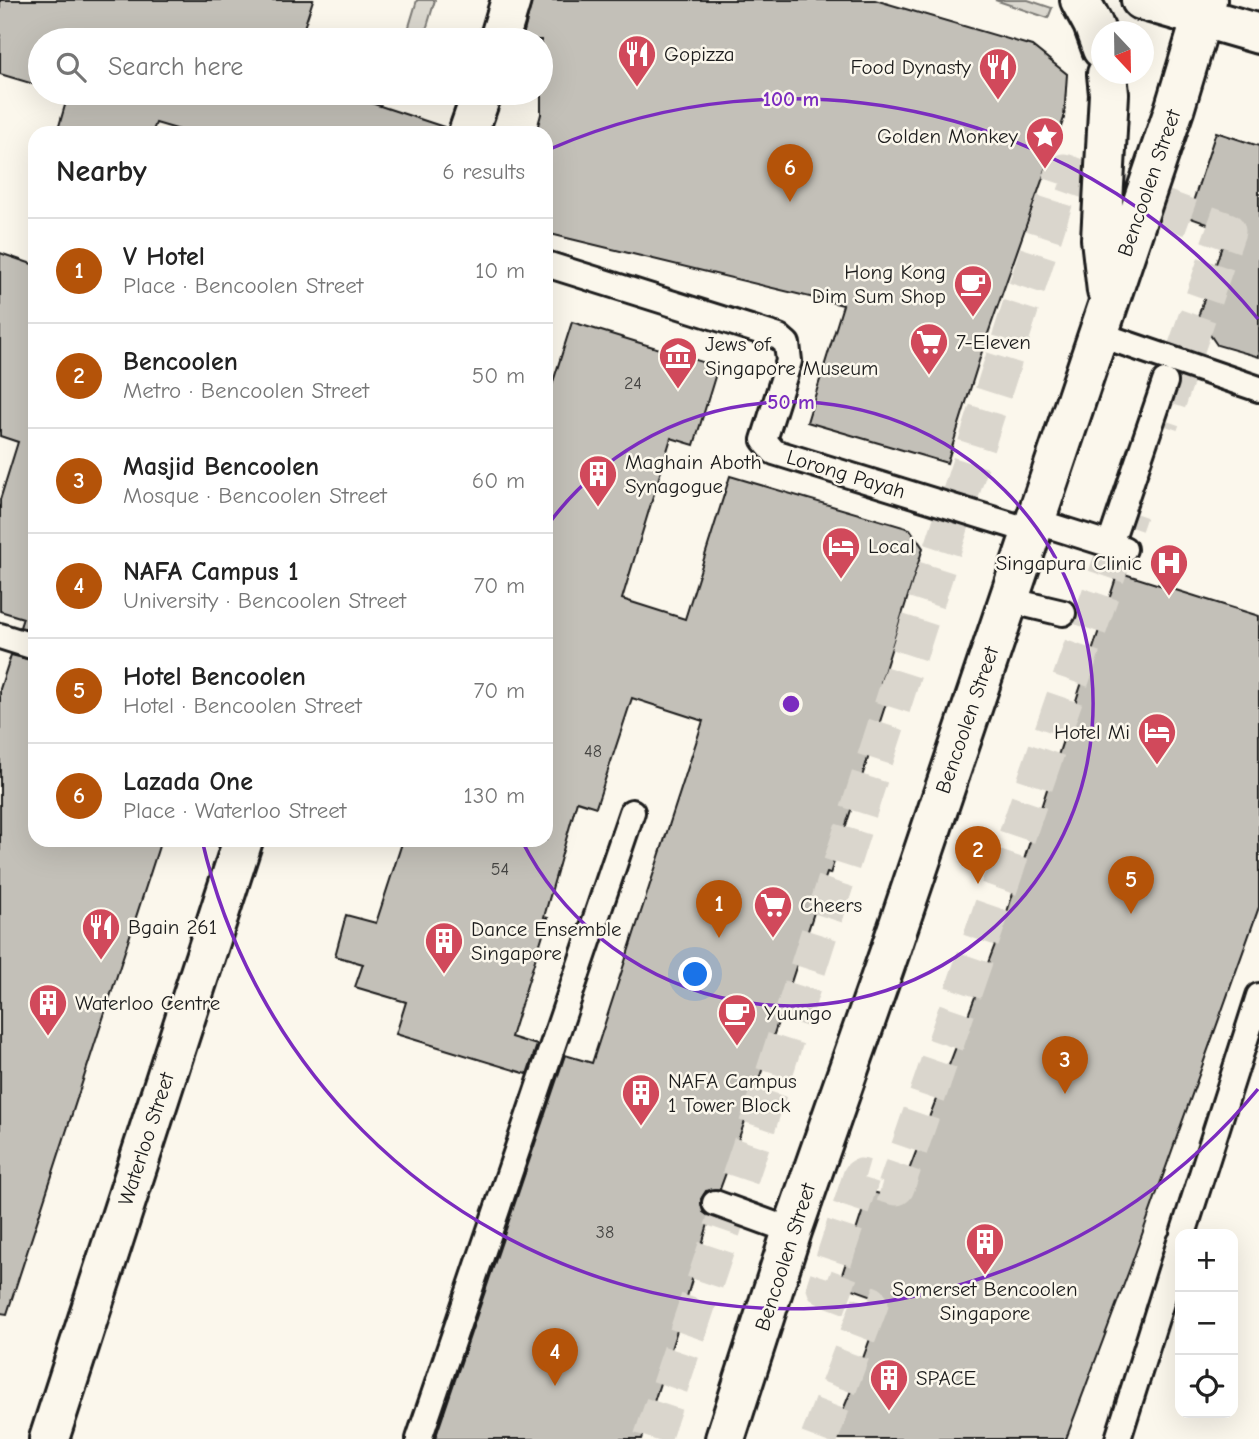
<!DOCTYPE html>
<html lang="en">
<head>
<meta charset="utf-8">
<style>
	:root { --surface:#fff; --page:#f6f6f6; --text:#222; --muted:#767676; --line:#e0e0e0; --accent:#b45309 }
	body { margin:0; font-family:"Comic Neue",sans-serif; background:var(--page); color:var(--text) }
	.controls { position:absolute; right:21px; bottom:21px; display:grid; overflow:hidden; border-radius:14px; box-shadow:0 7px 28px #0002 }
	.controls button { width:63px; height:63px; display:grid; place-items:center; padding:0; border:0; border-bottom:2px solid var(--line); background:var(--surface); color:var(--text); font:35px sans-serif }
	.compass { position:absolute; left:1091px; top:21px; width:63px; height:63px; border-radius:50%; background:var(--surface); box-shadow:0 7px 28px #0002; rotate:158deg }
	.you { position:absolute; left:696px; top:975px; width:24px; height:24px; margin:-18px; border:5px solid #fff; border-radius:50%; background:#1a73e8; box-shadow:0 0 0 10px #1a73e833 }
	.badge { display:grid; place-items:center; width:46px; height:46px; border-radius:50%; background:var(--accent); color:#fff; font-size:23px; font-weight:700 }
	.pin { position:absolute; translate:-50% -58px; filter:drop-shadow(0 2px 4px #0008) }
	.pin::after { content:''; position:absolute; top:37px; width:24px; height:21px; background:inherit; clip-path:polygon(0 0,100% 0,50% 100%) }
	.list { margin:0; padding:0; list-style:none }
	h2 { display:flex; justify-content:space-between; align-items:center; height:91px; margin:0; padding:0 28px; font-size:30px }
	h2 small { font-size:23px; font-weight:400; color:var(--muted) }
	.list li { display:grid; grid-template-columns:46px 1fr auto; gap:21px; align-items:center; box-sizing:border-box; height:105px; padding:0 28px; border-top:2px solid var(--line) }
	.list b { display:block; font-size:26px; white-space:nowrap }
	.list p { margin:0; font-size:23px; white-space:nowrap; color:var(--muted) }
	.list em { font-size:23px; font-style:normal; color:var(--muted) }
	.icon { flex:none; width:38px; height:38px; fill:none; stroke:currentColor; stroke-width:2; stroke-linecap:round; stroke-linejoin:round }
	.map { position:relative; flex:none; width:1259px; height:1439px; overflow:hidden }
	.search { position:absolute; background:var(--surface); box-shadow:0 7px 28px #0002; left:28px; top:28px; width:525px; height:77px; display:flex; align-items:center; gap:18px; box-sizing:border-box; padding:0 24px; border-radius:38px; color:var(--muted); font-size:26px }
	.panel { position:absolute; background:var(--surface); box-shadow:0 7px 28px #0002; left:28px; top:126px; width:525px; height:721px; border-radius:21px }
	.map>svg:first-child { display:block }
	.green { fill:#dad7ce; stroke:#7b7a75; stroke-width:2 }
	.building { fill:#c3c0b8; stroke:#1c1c1c; stroke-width:2 }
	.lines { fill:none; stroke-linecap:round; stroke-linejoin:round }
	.pedestrian-tunnel { stroke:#dad6cd; stroke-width:37; stroke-dasharray:37 18; stroke-linecap:butt }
	.service-casing { stroke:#1c1c1c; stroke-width:30 }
	.minor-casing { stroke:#1c1c1c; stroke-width:44 }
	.primary-casing { stroke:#1c1c1c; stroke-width:44 }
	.service { stroke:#fbf7ec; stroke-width:24 }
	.minor { stroke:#fbf7ec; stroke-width:38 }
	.primary { stroke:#fbf7ec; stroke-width:38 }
	.ring { fill:none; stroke:#7b2cbf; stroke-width:3.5 }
	.labels { text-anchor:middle; stroke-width:5; stroke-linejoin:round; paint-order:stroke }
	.number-label { font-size:18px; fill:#464543 }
	.poi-label { font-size:21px; fill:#1c1c1c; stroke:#fbf7ec; text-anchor:start }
	.street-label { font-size:21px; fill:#1c1c1c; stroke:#fbf7ec }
	.centre { fill:#7b2cbf; stroke:#fbf7ec; stroke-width:3.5 }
	.ring-label { font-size:21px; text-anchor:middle; font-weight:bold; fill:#7b2cbf; stroke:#fbf7ec; stroke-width:5; stroke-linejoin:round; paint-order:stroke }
</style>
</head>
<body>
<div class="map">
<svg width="1259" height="1439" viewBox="0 0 1259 1439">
	<rect width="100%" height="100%" fill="#fbf7ec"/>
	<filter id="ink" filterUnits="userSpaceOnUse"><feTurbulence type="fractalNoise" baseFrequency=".0143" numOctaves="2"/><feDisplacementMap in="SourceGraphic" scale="14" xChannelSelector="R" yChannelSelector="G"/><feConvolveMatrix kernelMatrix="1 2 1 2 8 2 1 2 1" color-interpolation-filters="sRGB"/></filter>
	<g filter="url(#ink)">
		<path class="green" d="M 417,0 L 435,0 L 423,40 L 405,40 Z
			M 995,0 L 1028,0 L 1052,8 L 1048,18 Z"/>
		<path class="building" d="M 0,0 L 313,0 L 300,40 L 40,40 L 40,86 L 0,74 Z
			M 532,0 L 875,0 L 1032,46 L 1067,74 L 1064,118 L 984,345 L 947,463 L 807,422 L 843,305 L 546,233 L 546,133 L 536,133 L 541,114 L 541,40 L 522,40 Z
			M 62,93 L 341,93 L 444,127 L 443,133 L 190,133 L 156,123 L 152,133 L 57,133 L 68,95 Z
			M 1216,132 L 1259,146 L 1259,357 L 1217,345 L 1198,317 L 1227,231 L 1188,217 Z
			M 0,253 L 35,265 L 35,631 L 20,627 L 23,618 L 0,611 L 0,500 L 18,442 L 0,436 Z
			M 572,322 L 718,367 L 694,445 L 671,438 L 622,599 L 685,619 L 730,476 L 910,529 L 923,548 L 881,682 L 892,685 L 830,874 L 827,873 L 748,1113 L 720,1189 L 706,1191 L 701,1199 L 703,1212 L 710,1217 L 680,1321 L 642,1439 L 435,1439 L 565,1055 L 592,1063 L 703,721 L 632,698 L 596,807 L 577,801 L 544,917 L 548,918 L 511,1037 L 537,1045 L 527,1074 L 396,1034 L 406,1002 L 355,987 L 363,964 L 335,956 L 346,915 L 376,923 L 403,840 L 546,840 L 546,404 Z
			M 1118,572 L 1259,616 L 1259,907 L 1130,1268 L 1066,1439 L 831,1439 L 853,1386 L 884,1300 L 839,1284 L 869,1191 L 898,1199 L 1004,921 Z
			M 11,655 L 35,661 L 35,840 L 161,840 L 7,1314 L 0,1313 L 0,689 Z"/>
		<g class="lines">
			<path class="pedestrian-tunnel" d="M 652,1439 L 757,1127 L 1064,172 L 1227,231 L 1160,424
				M 819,1439 L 870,1304 L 825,1287 L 861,1177 L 896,1187 L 1129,511"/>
			<g class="service-casing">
				<path id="service" d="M 546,264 L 779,337 L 787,344 L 789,361 L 764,440 L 774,452 L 1031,531
					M 1098,334 L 1259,389
					M 1035,521 L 1124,549
					M 1110,544 L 1165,382
					M 1008,600 L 1063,613
					M 0,636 L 35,647
					M 715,1203 L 792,1231
					M 1183,1234 L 1259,996
					M 419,1439 L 632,812
					M 1118,1439 L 1180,1242"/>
			</g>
			<g class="minor-casing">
				<path id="minor" d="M 499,40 L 511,0
					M 468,133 L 482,93
					M 49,1439 L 243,840"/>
			</g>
			<g class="primary-casing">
				<path id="primary" d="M 1080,0 L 1093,24 L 1102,49
					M 1141,0 L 1259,34
					M 1107,291 L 1101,239 L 1109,94 L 1107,74
					M 725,1439 L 792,1231 L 890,951 L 1175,107 L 1207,0"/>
			</g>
			<use href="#service" class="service"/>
			<use href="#minor" class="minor"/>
			<use href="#primary" class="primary"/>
		</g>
	</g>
	<g class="ring">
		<path d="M547 526A302 302 0 1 1 522 841"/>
		<path d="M1258 1089A605 605 0 0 1 202 840M550 149A605 605 0 0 1 1258 319"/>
	</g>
	<defs>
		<g id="restaurant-pin" transform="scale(2.0125)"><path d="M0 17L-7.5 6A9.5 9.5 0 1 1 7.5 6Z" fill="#d1495b" stroke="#fbf7ec"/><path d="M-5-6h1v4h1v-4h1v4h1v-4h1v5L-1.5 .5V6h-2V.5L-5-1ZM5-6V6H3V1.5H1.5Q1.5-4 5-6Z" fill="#fff"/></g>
		<g id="sight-pin" transform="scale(2.0125)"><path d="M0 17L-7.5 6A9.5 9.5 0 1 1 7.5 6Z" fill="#d1495b" stroke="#fbf7ec"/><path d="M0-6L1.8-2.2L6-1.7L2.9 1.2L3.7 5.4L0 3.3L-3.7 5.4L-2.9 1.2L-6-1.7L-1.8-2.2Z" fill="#fff"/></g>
		<g id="cafe-pin" transform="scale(2.0125)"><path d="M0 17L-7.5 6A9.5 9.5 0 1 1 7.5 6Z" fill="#d1495b" stroke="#fbf7ec"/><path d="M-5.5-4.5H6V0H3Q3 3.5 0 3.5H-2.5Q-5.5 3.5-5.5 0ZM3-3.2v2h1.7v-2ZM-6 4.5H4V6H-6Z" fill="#fff"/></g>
		<g id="supermarket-pin" transform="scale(2.0125)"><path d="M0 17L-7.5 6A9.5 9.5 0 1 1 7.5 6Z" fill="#d1495b" stroke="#fbf7ec"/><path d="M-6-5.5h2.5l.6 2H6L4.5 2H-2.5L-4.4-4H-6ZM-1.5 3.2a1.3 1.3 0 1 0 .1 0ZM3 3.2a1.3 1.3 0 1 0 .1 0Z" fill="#fff"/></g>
		<g id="museum-pin" transform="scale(2.0125)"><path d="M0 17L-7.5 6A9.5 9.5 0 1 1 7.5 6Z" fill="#d1495b" stroke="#fbf7ec"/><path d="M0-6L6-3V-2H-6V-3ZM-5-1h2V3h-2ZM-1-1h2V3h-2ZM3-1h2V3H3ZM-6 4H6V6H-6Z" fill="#fff"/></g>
		<g id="building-pin" transform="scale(2.0125)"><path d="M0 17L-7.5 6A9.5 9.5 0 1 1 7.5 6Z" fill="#d1495b" stroke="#fbf7ec"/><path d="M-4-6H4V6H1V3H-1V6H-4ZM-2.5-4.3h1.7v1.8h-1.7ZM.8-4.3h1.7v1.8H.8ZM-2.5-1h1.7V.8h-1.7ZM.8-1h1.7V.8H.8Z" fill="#fff"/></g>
		<g id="hotel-pin" transform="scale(2.0125)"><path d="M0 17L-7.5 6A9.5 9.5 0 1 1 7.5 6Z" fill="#d1495b" stroke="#fbf7ec"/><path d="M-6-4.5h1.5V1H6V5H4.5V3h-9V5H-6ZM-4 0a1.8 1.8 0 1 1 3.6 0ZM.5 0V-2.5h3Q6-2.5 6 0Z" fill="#fff"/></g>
		<g id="hospital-pin" transform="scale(2.0125)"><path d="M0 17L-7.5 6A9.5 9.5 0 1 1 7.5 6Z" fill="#d1495b" stroke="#fbf7ec"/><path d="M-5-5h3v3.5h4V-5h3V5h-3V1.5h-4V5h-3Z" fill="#fff"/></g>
	</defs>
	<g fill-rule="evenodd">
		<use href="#restaurant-pin" x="637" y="54"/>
		<use href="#restaurant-pin" x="998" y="67"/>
		<use href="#sight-pin" x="1045" y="136"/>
		<use href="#cafe-pin" x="973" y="284"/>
		<use href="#supermarket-pin" x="929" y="342"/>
		<use href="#museum-pin" x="678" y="356"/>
		<use href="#building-pin" x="598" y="474"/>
		<use href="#hotel-pin" x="841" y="546"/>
		<use href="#hospital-pin" x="1169" y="563"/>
		<use href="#hotel-pin" x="1157" y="732"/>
		<use href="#supermarket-pin" x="773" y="905"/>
		<use href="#restaurant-pin" x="101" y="927"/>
		<use href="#building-pin" x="444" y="941"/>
		<use href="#building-pin" x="48" y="1003"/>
		<use href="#cafe-pin" x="737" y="1013"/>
		<use href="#building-pin" x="641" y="1093"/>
		<use href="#building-pin" x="985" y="1242"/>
		<use href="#building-pin" x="889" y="1378"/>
	</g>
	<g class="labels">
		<g class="number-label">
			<text x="633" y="389">24</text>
			<text x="593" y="757">48</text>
			<text x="500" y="875">54</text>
			<text x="605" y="1238">38</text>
		</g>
		<g class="poi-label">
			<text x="664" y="61">Gopizza</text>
			<text x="971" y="74" text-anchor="end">Food Dynasty</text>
			<text x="1018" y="143" text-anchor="end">Golden Monkey</text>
			<text x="946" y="279" text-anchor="end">Hong Kong<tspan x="946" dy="24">Dim Sum Shop</tspan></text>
			<text x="956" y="349">7-Eleven</text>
			<text x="705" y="351">Jews of<tspan x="705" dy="24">Singapore Museum</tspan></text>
			<text x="625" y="469">Maghain Aboth<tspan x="625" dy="24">Synagogue</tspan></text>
			<text x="868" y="553">Local</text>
			<text x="1142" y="570" text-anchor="end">Singapura Clinic</text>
			<text x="1130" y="739" text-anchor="end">Hotel Mi</text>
			<text x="800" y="912">Cheers</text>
			<text x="128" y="934">Bgain 261</text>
			<text x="471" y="936">Dance Ensemble<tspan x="471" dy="24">Singapore</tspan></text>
			<text x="75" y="1010">Waterloo Centre</text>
			<text x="764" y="1020">Yuungo</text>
			<text x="668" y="1088">NAFA Campus<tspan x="668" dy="24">1 Tower Block</tspan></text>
			<text x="985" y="1296" text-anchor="middle">Somerset Bencoolen<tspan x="985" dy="24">Singapore</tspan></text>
			<text x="916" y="1385">SPACE</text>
		</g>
		<g class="street-label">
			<text transform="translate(1149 183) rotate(-71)" y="7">Bencoolen Street</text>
			<text transform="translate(846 474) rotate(17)" y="7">Lorong Payah</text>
			<text transform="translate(967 720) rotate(-71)" y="7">Bencoolen Street</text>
			<text transform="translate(146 1139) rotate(-72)" y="7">Waterloo Street</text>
			<text transform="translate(785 1257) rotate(-72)" y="7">Bencoolen Street</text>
		</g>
	</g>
	<circle cx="791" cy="704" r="10" class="centre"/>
	<g class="ring-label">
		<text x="791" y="106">100 m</text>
		<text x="791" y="409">50 m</text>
	</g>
</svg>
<div class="controls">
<button>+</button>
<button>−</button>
<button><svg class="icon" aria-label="locate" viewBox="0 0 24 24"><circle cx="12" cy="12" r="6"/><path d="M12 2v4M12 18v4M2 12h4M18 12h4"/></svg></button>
</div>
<svg class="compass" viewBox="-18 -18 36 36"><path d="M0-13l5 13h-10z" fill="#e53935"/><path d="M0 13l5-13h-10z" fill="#767676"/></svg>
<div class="you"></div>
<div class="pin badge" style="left:719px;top:938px">1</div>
<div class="pin badge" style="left:978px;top:884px">2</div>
<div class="pin badge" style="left:1065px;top:1094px">3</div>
<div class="pin badge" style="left:555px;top:1386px">4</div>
<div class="pin badge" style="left:1131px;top:914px">5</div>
<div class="pin badge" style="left:790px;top:202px">6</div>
<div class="search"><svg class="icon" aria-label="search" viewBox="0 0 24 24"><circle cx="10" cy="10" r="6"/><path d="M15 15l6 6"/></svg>Search here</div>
<section class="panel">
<h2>Nearby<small>6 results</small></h2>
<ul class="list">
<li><span class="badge">1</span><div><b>V Hotel</b><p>Place · Bencoolen Street</p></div><em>10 m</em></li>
<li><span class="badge">2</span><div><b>Bencoolen</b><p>Metro · Bencoolen Street</p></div><em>50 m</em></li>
<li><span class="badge">3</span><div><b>Masjid Bencoolen</b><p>Mosque · Bencoolen Street</p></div><em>60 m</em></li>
<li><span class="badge">4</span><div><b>NAFA Campus 1</b><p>University · Bencoolen Street</p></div><em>70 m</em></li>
<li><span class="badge">5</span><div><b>Hotel Bencoolen</b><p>Hotel · Bencoolen Street</p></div><em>70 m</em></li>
<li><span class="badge">6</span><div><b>Lazada One</b><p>Place · Waterloo Street</p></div><em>130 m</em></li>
</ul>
</section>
</div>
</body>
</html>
